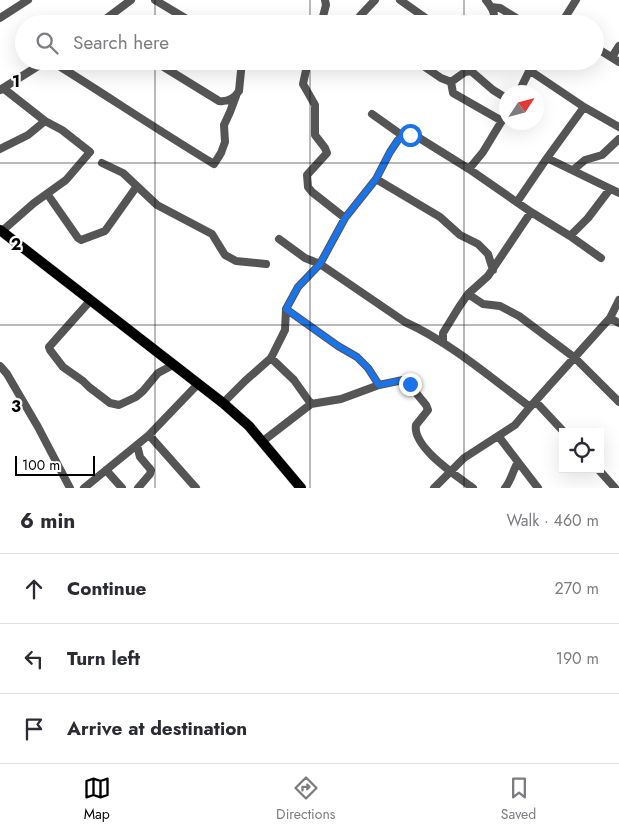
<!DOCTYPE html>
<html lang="en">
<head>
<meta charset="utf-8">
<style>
	:root { --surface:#fff; --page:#f2f2f3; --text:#2b2b33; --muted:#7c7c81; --line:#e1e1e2; --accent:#000 }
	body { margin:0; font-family:Jost,sans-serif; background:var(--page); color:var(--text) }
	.controls { position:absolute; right:15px; bottom:15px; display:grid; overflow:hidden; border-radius:0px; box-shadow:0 5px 20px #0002 }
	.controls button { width:45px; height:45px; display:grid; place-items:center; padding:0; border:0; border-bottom:1px solid var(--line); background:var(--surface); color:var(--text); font:25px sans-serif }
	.compass { position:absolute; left:499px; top:85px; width:45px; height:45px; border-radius:50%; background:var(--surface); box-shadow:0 5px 20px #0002; rotate:54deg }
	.scale { position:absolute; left:15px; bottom:12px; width:80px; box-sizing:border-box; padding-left:5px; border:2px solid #000; border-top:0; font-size:14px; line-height:18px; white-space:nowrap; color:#000; -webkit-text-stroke:4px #fff; paint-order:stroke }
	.stop { position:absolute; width:15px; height:15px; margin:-11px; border:4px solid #1a73e8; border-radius:50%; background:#fff }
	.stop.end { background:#1a73e8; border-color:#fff; box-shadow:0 1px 5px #0008 }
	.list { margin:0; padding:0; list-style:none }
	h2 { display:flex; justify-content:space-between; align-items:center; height:65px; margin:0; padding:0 20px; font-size:21px }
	h2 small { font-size:16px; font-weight:400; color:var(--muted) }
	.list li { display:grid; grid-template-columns:32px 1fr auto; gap:15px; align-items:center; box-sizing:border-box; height:70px; padding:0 20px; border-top:1px solid var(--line) }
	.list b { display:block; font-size:19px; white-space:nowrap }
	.list em { font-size:16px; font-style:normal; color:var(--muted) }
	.icon { flex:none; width:28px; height:28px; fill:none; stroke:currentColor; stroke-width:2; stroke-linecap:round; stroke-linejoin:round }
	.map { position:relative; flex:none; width:619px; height:488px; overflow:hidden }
	.search { position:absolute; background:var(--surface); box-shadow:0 5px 20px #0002; left:15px; right:15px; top:15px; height:55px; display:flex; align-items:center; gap:12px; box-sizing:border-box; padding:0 18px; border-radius:28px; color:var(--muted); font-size:19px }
	.sheet { height:275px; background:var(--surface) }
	nav { display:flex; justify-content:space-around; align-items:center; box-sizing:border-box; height:70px; border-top:1px solid var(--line); background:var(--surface); font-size:14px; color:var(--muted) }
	nav a { display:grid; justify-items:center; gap:2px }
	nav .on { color:var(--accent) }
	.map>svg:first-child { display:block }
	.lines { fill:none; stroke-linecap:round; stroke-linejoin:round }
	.major-casing { stroke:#dbdbdb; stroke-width:11 }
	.minor { stroke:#555; stroke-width:8 }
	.major { stroke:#000; stroke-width:10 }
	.route { stroke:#1a73e8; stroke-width:6 }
	.grid { fill:none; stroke:#000; stroke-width:1; stroke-opacity:0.55 }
	.grid-label { font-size:16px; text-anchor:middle; font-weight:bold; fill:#000; stroke:#fff; stroke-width:4.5; stroke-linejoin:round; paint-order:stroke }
</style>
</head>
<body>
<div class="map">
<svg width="619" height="488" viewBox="0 0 619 488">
	<rect width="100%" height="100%" fill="#fff"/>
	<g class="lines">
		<g class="major-casing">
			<path id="major" d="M 0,230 L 223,403 L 249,426 L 301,488"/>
		</g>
		<path class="minor" d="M 155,0 L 195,24
			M 400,0 L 427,19 L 425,24
			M 486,0 C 492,8 498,15 490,24
			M 491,7 L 500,8 L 526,24
			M 0,18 L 28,0
			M 99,24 L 131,0
			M 321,24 L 326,5 L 325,0
			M 357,24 L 360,16 L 375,0
			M 561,24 L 576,0
			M 595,47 L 619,62
			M 612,57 L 619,46
			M 51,61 C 106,95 159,131 214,164 L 221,153 L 225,142 L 224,125 L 230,112 L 236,96
			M 154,61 L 219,101 C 228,102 234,99 239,91 L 242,61
			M 308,61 L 303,84 L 315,105 L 315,135 L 325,148 L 327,153 L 307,175 L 308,187 L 312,192 L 345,218
			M 416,61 L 441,78 L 451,82 L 465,72 L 471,71
			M 470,61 L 471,71 L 493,90 L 506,98
			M 529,70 L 584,107 L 619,127
			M 451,82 L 453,93 L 502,121
			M 0,90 L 46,61
			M 519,92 L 534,61
			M 372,114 L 403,136
			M 0,149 L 28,135 L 45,121
			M 547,158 L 619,193
			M 102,163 L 123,173 L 157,205 L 212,234 L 225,255 L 236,261 L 266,264
			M 573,170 L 585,160 L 602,155 L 619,139
			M 376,179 L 440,217 L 460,235 L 478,244 L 488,254 L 493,270
			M 48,195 L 78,238 L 81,240 L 105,231 L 137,186
			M 517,202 L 547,158 L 584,107
			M 531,212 L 570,236 L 601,258
			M 2,231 L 34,203 L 66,180 L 90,152 L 62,130 L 45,121 L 3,88
			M 570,236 L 588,218 L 610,189
			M 279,239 L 305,258 L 320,264 L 405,322 C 451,343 490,377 530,407
			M 468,294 L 483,304 L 500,306 L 519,316 L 575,358 L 619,402
			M 90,301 L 49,347 L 50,350 L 63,367 L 83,381 L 89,387 L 110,403 L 119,405 L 136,397 L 143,391 L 158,373 L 173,365
			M 286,309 L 338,346 L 357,357 L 368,368 L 379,385
			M 610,318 L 619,323
			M 443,343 L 443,333 L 459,307 L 468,294 L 488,276 L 531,212 L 469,169
			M 271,358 L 294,380 L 311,404
			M 0,366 L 7,374 L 38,427 L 70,488
			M 536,402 L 564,432
			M 223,403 L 245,381 L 271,358 L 285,330 L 286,309 L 298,287 L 320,264 L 345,218 L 376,179 L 390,152 L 398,140 L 403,136 L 410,135 L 416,136 L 469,169 L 483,152 L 506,114
			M 149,435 L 196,488
			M 499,437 L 538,488
			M 263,441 L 311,404 L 341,399 L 379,385 L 403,380 L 407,382 L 426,405 L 428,410 L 416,425 C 412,447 457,476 473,488
			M 137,445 L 140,457 L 151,470 L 150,474 L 138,488
			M 598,469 L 615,488
			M 106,470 L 122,488
			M 84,488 L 149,435 L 198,384
			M 434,488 L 464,458 L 515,425 L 530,407 L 600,329 L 610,318 L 619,300
			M 505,488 C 511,481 513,470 518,462"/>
		<use href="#major" class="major"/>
	</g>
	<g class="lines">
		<path class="route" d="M 410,135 L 403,136 L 398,140 L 390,152 L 376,179 L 345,218 L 320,264 L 298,287 L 286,309 L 338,346 L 357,357 L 368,368 L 379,385 L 403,380 L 410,384"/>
	</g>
	<path class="grid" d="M 155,0 L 155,24M 310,0 L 310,24M 464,0 L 464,24M 155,61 L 155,488M 310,61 L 310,488M 464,61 L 464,488M 0,163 L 619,163M 0,325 L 619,325"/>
	<g class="grid-label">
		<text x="16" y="87">1</text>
		<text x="16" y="250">2</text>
		<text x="16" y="412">3</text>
	</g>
</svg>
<div class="controls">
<button><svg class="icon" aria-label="locate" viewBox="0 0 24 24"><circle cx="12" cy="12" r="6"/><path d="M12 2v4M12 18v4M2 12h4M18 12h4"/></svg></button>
</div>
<svg class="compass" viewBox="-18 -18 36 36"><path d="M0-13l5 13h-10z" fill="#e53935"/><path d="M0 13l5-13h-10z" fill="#7c7c81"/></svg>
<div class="scale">100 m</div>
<div class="stop" style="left:410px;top:135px"></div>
<div class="stop end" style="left:410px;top:384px"></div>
<div class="search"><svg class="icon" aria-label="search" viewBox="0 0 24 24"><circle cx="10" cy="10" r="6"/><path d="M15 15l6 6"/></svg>Search here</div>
</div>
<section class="sheet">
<h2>6 min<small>Walk · 460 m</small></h2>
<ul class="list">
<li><svg class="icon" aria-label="ahead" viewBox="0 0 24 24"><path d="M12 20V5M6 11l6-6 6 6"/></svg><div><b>Continue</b></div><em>270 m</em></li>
<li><svg class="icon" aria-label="left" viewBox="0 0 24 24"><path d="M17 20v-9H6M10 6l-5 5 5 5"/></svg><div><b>Turn left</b></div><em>190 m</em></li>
<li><svg class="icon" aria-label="arrive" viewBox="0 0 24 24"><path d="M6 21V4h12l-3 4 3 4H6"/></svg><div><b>Arrive at destination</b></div></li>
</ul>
</section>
<nav>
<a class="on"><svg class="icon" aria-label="map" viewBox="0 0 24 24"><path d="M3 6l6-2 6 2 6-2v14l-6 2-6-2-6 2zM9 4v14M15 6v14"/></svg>Map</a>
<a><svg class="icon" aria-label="directions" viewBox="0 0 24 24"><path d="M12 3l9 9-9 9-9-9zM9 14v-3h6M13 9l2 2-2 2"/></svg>Directions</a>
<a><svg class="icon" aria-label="saved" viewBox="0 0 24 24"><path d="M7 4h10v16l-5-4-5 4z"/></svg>Saved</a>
</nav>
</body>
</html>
